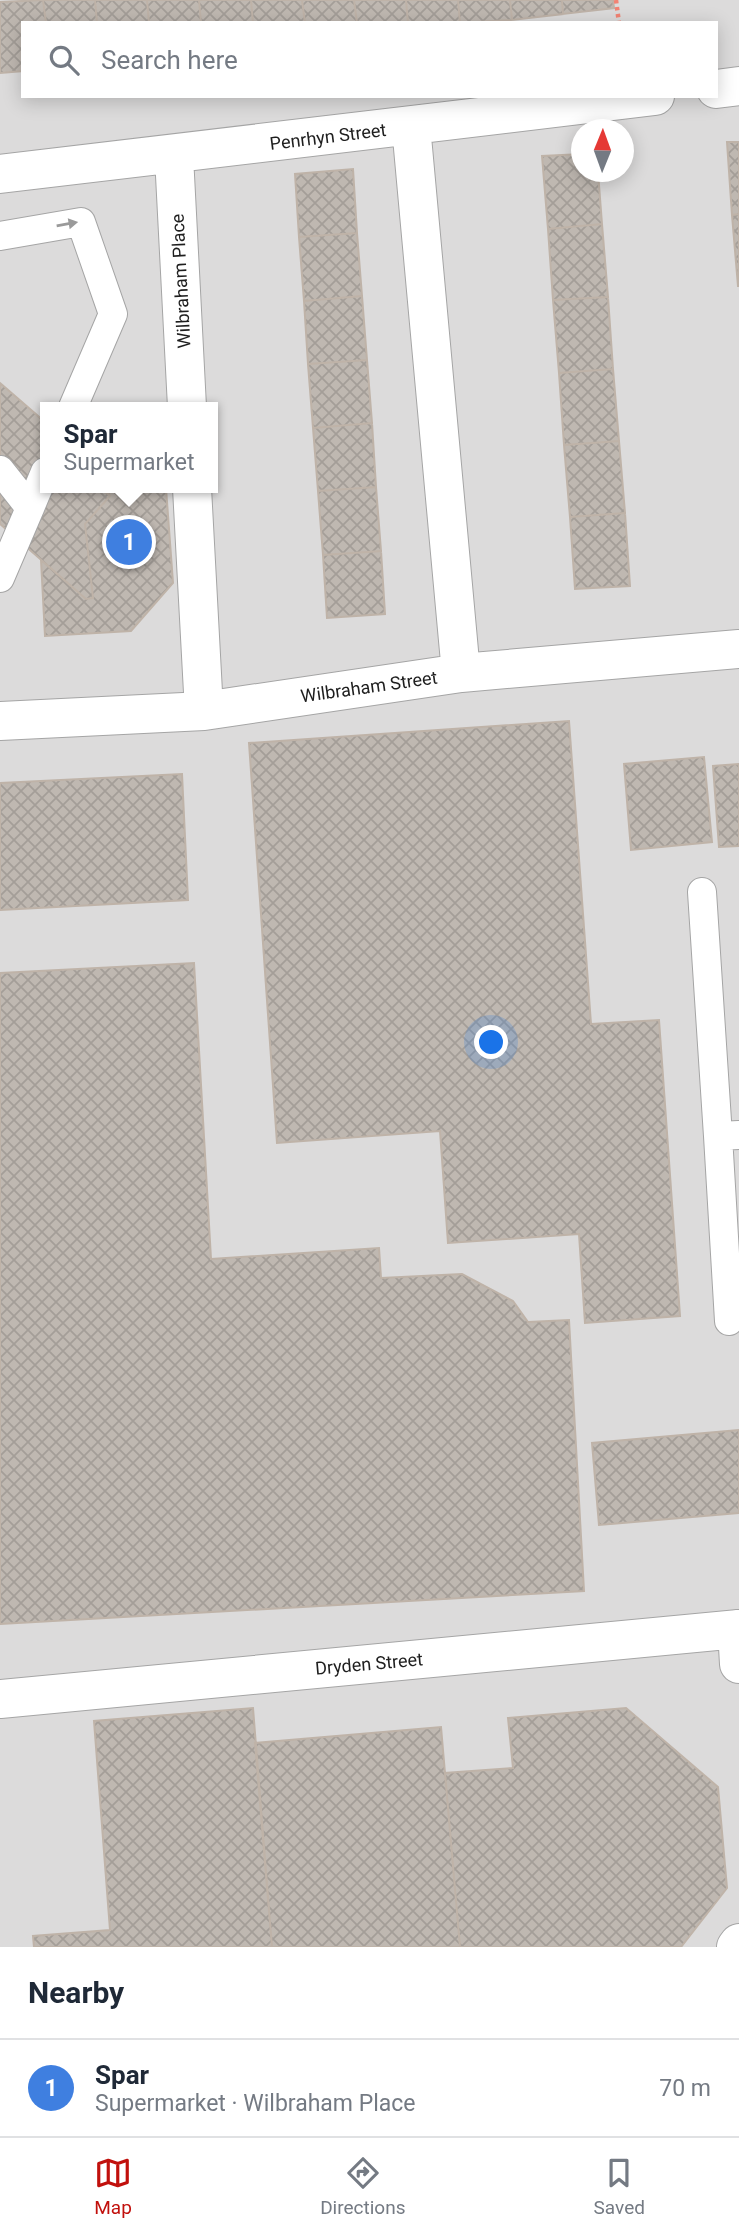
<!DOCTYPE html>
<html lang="en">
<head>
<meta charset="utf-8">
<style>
	:root { --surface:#fff; --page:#f2f2f3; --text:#1f2937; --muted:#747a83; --line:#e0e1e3; --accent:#c1100c }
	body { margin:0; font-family:Roboto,sans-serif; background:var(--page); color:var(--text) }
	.compass { position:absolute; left:571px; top:119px; width:63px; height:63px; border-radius:50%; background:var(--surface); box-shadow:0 4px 18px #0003; rotate:1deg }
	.you { position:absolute; left:492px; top:1043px; width:24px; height:24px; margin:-18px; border:5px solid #fff; border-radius:50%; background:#1a73e8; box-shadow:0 0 0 10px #1a73e833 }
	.badge { display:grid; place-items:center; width:46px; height:46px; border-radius:50%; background:var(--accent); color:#fff; font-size:23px; font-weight:700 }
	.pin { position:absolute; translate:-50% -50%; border:4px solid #fff; box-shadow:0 2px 7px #0006 }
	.popup { position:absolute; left:40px; top:402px; width:178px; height:91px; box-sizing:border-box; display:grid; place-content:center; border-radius:0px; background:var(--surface); filter:drop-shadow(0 2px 5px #0005); font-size:23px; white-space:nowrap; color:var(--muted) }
	.popup b { font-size:26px; color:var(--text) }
	.popup::after { content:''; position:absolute; left:50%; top:100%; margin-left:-14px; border:14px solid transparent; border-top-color:var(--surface) }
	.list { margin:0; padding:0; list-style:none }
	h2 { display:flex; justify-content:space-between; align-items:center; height:91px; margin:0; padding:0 28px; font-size:30px }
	h2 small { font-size:23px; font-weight:400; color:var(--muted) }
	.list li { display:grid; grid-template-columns:46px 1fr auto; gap:21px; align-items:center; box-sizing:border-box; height:98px; padding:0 28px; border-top:2px solid var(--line) }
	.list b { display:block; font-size:26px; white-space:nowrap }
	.list p { margin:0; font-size:23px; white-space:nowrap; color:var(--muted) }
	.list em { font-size:23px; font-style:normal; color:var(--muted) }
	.icon { flex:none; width:38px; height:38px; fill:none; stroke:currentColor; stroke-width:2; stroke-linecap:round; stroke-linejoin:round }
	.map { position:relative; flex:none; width:739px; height:1947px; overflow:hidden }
	.search { position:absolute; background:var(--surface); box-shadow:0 4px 18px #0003; left:21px; right:21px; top:21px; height:77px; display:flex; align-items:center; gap:18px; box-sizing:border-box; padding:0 24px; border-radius:0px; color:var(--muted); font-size:26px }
	.sheet { height:189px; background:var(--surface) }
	nav { display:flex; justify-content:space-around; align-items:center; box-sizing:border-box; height:98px; border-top:2px solid var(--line); background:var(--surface); font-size:19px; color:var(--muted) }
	nav a { display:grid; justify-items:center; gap:4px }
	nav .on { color:var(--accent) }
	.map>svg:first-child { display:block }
	.residential { fill:#dcdbdb; fill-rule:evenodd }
	.building { fill:url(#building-cross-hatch); stroke:#bfb3a8; stroke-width:2 }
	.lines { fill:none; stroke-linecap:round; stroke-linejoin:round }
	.service-casing { stroke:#a5a5a5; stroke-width:30 }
	.minor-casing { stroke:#a5a5a5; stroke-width:40 }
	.path { stroke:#f28373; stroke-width:4.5; stroke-dasharray:3.5 3.5; stroke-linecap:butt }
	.service { stroke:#fff; stroke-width:28 }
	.minor { stroke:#fff; stroke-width:38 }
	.oneway { fill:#9a9a9a }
	.labels { text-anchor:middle; stroke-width:6; stroke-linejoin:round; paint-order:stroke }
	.street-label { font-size:18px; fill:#1e1e1e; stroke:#fff }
</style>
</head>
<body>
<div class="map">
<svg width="739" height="1947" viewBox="0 0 739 1947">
	<defs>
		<pattern id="building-cross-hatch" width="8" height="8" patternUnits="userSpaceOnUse" patternTransform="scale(1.75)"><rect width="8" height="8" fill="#bfb8b1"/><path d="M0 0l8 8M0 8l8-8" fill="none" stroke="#a49e98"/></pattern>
	</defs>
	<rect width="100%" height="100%" fill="#efece5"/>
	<path class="residential" d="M 0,0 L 739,0 L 739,1947 L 0,1947 ZM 23,23 L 716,23 L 716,96 L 23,96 ZM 582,130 L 624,130 L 624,172 L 582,172 ZM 45,407 L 213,407 L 213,488 L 45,488 Z"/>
	<path class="building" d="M 43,0 L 46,23 L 23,23 L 23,71 L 0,73 L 0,2 Z
		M 43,0 L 95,0 L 97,23 L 46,23 Z
		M 95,0 L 147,0 L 149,23 L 97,23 Z
		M 147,0 L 199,0 L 201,23 L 149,23 Z
		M 199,0 L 251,0 L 253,23 L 201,23 Z
		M 251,0 L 302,0 L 305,23 L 253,23 Z
		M 302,0 L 354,0 L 357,23 L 305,23 Z
		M 354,0 L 406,0 L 408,23 L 357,23 Z
		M 406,0 L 458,0 L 460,23 L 408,23 Z
		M 458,0 L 510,0 L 512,20 L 460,23 Z
		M 510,0 L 562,0 L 563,14 L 512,20 Z
		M 562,0 L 613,0 L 614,8 L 563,14 Z
		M 727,142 L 739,142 L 739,214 L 732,215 Z
		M 582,154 L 582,172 L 598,172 L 602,224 L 548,229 L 542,156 Z
		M 353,169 L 357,233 L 299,237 L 295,174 Z
		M 739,214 L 739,286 L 738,286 L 732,215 Z
		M 602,224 L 608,297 L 553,300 L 548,229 Z
		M 357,233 L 362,296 L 304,301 L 299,237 Z
		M 362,296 L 367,360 L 308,364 L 304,301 Z
		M 608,297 L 613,369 L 559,373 L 553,300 Z
		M 367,360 L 372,423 L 313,428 L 308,364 Z
		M 613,369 L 619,441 L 564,445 L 559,373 Z
		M 0,383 L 45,422 L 45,488 L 101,488 L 110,496 L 85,524 L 93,598 L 86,599 L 0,524 Z
		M 372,423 L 376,487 L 318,491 L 313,428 Z
		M 619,441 L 625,513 L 570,517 L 564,445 Z
		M 376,487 L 381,551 L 323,555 L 318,491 Z
		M 105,488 L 166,488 L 173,583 L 131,631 L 45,636 L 41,560 L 86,599 L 93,598 L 85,524 L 110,496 Z
		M 625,513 L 630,586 L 575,589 L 570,517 Z
		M 381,551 L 385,614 L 327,618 L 323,555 Z
		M 569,721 L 591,1024 L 659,1020 L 680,1316 L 585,1323 L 579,1234 L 448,1243 L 440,1131 L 277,1143 L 249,743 Z
		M 704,757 L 712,842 L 631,850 L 624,764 Z
		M 739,764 L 739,846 L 719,847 L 713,766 Z
		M 182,774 L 188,900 L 0,910 L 0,783 Z
		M 194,963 L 211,1259 L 379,1248 L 381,1278 L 462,1274 L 513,1301 L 528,1322 L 569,1320 L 584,1591 L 0,1624 L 0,973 Z
		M 739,1430 L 739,1513 L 599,1525 L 592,1443 Z
		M 253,1708 L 272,1947 L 34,1947 L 33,1936 L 110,1930 L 94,1721 Z
		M 626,1708 L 718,1787 L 727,1888 L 681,1947 L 460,1947 L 445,1773 L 513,1768 L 508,1718 Z
		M 441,1727 L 460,1947 L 272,1947 L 255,1743 Z"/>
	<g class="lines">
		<g class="service-casing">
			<path id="service" d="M 0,236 L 81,222 L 113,314 L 73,407
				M 0,470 L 30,508 L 0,578
				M 30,508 L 45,472
				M 702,892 L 718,1136
				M 729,1321 L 718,1136 L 739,1135"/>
		</g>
		<g class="minor-casing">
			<path id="minor" d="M 716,89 L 739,86
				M 411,126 L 461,673
				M 174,156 L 187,407
				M 0,174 L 655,96
				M 192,488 L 204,711
				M 0,721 L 204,711 L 461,673 L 739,649
				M 737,1629 L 739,1664
				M 0,1699 L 739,1629
				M 736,1947 L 739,1943"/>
		</g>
		<path class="path" d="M 616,0 L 619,23"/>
		<use href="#service" class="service"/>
		<use href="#minor" class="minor"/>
	</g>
	<defs><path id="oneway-solid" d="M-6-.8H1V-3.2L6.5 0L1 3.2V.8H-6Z" transform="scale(1.75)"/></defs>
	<use class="oneway" href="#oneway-solid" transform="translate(67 224) rotate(-10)"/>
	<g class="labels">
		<g class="street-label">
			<text transform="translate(328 137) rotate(-7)" y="6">Penrhyn Street</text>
			<text transform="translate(181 281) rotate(-93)" y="6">Wilbraham Place</text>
			<text transform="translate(369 687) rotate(-8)" y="6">Wilbraham Street</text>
			<text transform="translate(369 1664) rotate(-5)" y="6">Dryden Street</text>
		</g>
	</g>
</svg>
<svg class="compass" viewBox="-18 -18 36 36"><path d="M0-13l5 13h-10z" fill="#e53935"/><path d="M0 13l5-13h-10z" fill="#747a83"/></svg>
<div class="you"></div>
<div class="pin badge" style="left:129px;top:542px;background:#3f7fe0">1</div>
<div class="popup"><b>Spar</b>Supermarket</div>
<div class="search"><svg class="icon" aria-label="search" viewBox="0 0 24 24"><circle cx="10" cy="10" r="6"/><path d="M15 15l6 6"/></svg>Search here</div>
</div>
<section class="sheet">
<h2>Nearby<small></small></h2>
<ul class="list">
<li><span class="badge" style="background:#3f7fe0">1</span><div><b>Spar</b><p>Supermarket · Wilbraham Place</p></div><em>70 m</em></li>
</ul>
</section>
<nav>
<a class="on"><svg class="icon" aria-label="map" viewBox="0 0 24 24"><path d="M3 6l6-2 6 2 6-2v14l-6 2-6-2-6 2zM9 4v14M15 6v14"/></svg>Map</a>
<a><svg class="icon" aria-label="directions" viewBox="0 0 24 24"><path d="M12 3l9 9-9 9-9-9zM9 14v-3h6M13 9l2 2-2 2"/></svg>Directions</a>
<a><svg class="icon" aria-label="saved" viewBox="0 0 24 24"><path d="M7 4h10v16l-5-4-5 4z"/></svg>Saved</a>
</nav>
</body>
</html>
